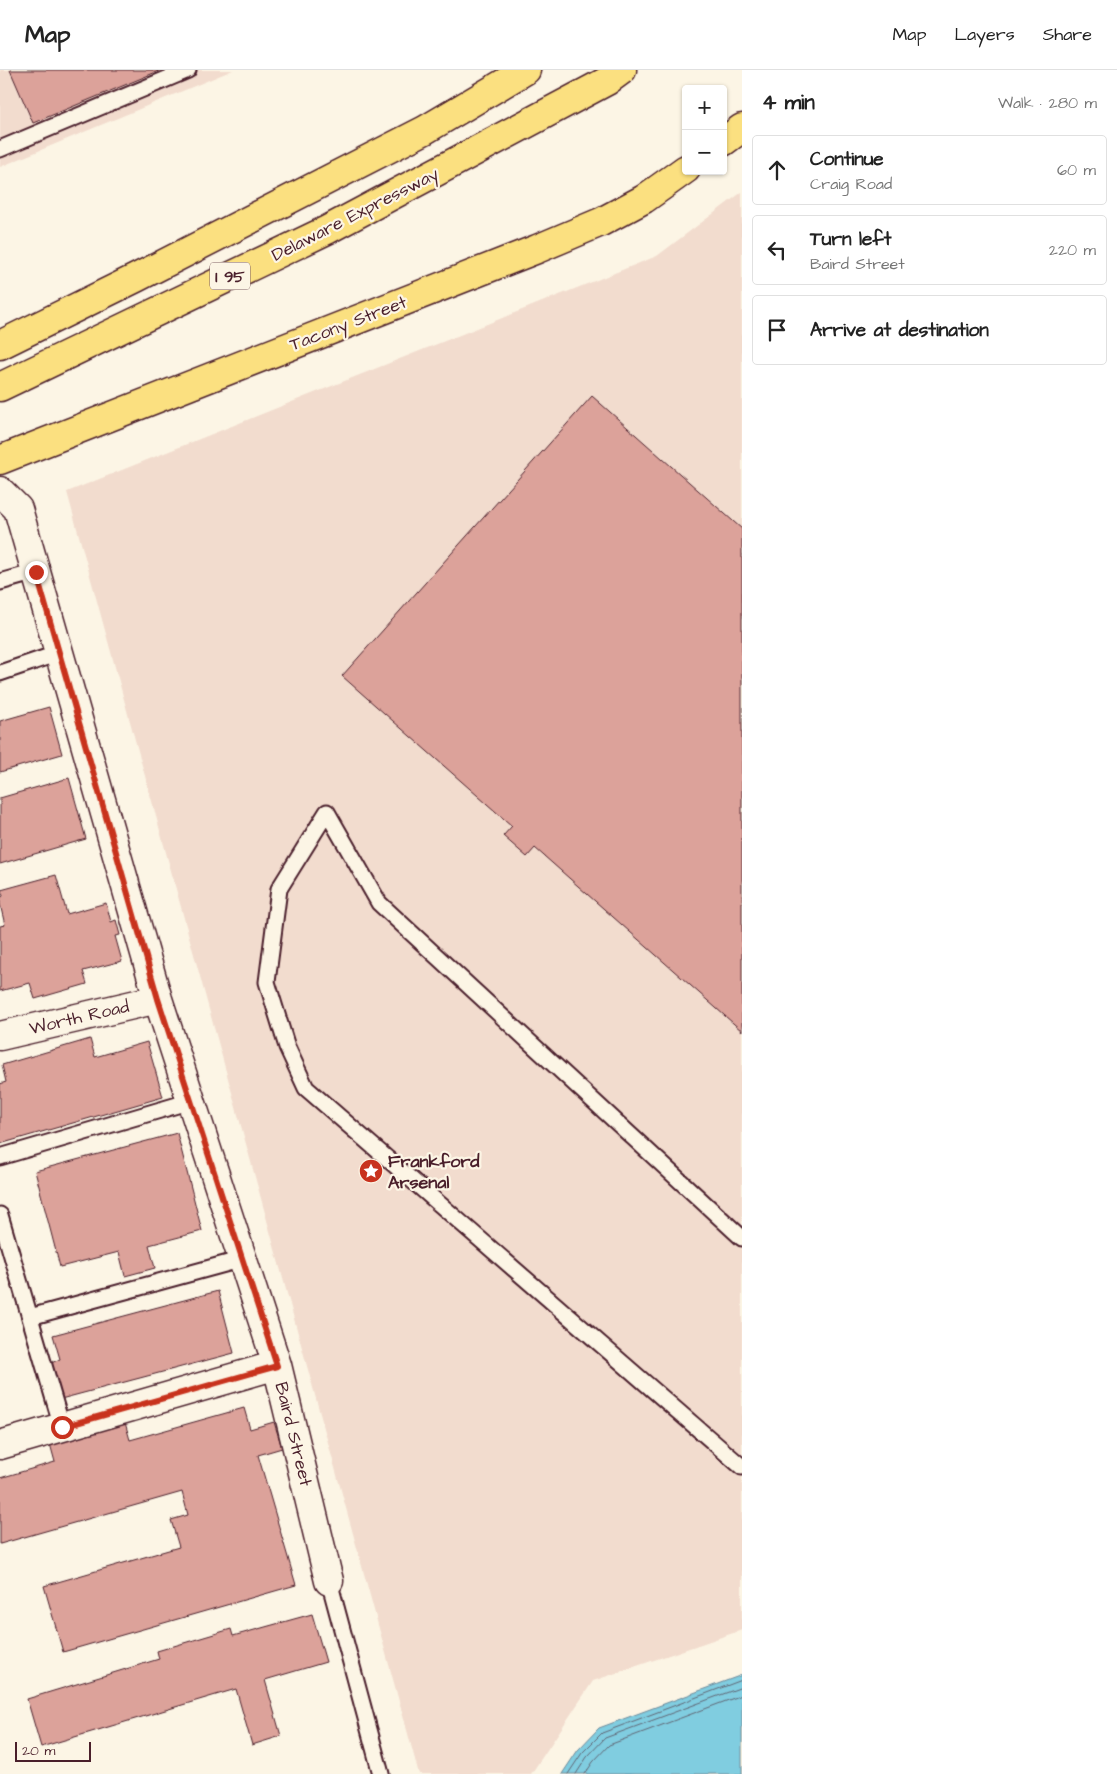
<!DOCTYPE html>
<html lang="en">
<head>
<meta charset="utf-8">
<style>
	:root { --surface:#fff; --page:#f2f2f2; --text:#222; --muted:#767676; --line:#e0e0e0 }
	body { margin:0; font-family:"Architects Daughter",sans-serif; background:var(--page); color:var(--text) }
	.controls { position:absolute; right:15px; top:15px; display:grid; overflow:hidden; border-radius:5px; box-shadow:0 1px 4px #0004 }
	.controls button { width:45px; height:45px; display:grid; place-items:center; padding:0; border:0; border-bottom:1px solid var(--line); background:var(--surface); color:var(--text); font:25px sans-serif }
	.scale { position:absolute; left:15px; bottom:12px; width:76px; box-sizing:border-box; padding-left:5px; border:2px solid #4a1f2b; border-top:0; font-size:14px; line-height:18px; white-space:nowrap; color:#4a1f2b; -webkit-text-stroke:4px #fcf5e5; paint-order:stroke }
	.stop { position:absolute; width:15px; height:15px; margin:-11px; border:4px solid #c8321e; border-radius:50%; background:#fff }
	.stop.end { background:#c8321e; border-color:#fff; box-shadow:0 1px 5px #0008 }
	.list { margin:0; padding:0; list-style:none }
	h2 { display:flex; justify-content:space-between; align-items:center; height:65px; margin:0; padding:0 20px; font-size:21px }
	h2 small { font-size:16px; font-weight:400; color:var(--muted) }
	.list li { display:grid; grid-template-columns:32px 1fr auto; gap:15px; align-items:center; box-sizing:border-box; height:70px; margin:0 10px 10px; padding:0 10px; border:1px solid var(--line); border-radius:5px }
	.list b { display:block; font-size:19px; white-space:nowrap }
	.list p { margin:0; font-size:16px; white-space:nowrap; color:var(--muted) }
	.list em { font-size:16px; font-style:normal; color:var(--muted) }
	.icon { flex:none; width:28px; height:28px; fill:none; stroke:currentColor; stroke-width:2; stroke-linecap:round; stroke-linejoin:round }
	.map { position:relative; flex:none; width:742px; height:1704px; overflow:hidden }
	header { display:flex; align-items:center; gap:30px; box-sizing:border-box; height:70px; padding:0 25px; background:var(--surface); border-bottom:1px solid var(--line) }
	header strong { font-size:24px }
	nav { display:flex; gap:28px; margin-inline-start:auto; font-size:18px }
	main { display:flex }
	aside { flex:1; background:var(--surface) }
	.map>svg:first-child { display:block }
	.built { fill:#f2dcce }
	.water { fill:#80cde0; stroke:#6a8798 }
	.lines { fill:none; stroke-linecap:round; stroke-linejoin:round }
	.shore { stroke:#606573; stroke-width:1 }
	.building { fill:#dca29a; stroke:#4a1f2b }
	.lane-casing { stroke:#4a1f2b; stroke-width:19 }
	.street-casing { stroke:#4a1f2b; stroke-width:31 }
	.primary-casing { stroke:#4a1f2b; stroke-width:31 }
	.highway-casing { stroke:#4a1f2b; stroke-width:31 }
	.lane { stroke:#fcf5e5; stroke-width:15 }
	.street { stroke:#fcf5e5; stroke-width:28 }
	.primary { stroke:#fbe080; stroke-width:28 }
	.highway { stroke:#fbe080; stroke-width:28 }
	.route { stroke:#c8321e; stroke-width:6 }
	.labels { text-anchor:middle; stroke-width:4.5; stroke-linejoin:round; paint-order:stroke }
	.shield { fill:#fcf5e5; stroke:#7f5f63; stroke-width:1 }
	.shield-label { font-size:16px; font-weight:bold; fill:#4a1f2b }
	.street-label { font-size:18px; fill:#4a1f2b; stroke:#fcf5e5 }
	.poi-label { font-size:18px; font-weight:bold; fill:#4a1f2b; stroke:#fcf5e5; text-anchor:start }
</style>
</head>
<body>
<header>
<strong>Map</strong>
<nav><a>Map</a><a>Layers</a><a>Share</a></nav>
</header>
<main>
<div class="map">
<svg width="742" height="1704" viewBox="0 0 742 1704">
	<rect width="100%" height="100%" fill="#fcf5e5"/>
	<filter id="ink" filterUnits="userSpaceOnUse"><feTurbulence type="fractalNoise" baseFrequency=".02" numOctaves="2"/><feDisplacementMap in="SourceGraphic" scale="10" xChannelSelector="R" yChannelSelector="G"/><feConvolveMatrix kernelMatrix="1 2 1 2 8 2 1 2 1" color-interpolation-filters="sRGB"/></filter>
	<g filter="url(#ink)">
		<path class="built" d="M 0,0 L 233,0 L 0,97 Z
			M 742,122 L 742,1560 L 593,1611 L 531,1704 L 419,1704 L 67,422 L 657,186 Z"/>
		<path class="water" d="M 742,1605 L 742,1704 L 562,1704 L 578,1680 L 599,1658 Z"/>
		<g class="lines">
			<path class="shore" d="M 568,1704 L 582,1683 L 602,1663 L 742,1610
				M 576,1704 L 587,1687 L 605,1668 L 742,1617
				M 585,1704 L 593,1692 L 609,1675 L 742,1625"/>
		</g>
		<path class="building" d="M 10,0 L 161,0 L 33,53 Z
			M 592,326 L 742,459 L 742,961 L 535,778 L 527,787 L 503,766 L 512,756 L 342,606 Z
			M 49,637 L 62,684 L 0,702 L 0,651 Z
			M 69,708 L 86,769 L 0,794 L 0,728 Z
			M 56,805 L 67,844 L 106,833 L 111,852 L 116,850 L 120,865 L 115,866 L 122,891 L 83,901 L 87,914 L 35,929 L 30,913 L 0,921 L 0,856 L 5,855 L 0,834 L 0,829 L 3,826 L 1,820 Z
			M 90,969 L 95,987 L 147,972 L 163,1027 L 0,1074 L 0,1014 L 6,1012 L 2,995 Z
			M 177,1063 L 202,1161 L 149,1175 L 155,1198 L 125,1206 L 119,1182 L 60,1197 L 35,1101 Z
			M 218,1221 L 234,1283 L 57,1330 L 47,1295 L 60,1289 L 53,1265 Z
			M 244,1338 L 250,1359 L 274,1352 L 282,1378 L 258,1385 L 296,1515 L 63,1582 L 44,1516 L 179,1477 L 171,1450 L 188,1445 L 182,1422 L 0,1474 L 0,1408 L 55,1392 L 49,1370 L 124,1349 L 130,1370 Z
			M 312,1544 L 326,1592 L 265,1610 L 281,1666 L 252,1675 L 236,1619 L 41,1677 L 27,1629 L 159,1589 L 157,1581 L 231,1559 L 233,1566 Z"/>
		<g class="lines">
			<g class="lane-casing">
				<path id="lane" d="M 0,79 L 188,0
					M 0,512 L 36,502
					M 0,603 L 59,583
					M 0,1087 L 191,1031
					M 0,1145 L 62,1357
					M 742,1168 L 379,833 L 327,742 L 279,819 L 267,912 L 287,977 L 306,1018 L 742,1397
					M 30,1247 L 243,1189
					M 329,1511 L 381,1704"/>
			</g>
			<g class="street-casing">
				<path id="street" d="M 0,421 L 18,439 L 158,929 L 277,1295 L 329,1511
					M 0,966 L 158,929
					M 0,1375 L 277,1295"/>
			</g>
			<g class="primary-casing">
				<path id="primary" d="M 723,72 L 742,58
					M 0,390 L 537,179 L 601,152 L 644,129 L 686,99"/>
			</g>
			<g class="highway-casing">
				<path id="highway" d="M 0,275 L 136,208 L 425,60 L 526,0
					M 0,317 L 327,160 L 607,11 L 622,0"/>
			</g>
			<use href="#lane" class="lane"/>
			<use href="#street" class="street"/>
			<use href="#primary" class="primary"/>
			<use href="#highway" class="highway"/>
		</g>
	</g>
	<g class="lines" filter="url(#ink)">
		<path class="route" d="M 36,502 L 158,929 L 277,1296 L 62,1357"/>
	</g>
	<defs>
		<g id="sight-disc" transform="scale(1.25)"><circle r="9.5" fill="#c8321e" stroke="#fcf5e5"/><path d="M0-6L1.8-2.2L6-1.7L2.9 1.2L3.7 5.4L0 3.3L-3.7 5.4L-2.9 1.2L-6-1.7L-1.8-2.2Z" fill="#fff"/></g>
	</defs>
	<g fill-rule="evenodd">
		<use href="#sight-disc" x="371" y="1101"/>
	</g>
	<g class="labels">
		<rect class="shield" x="210" y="192.5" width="40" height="27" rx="4"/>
		<g class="shield-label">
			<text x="230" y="212">I 95</text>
		</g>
		<g class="street-label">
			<text transform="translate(355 144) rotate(-27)" y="6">Delaware Expressway</text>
			<text transform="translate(348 253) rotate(-21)" y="6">Tacony Street</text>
			<text transform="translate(79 947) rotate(-13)" y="6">Worth Road</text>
			<text transform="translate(294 1364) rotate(76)" y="6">Baird Street</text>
		</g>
		<g class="poi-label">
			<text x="388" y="1097">Frankford<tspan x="388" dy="21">Arsenal</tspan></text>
		</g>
	</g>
</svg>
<div class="controls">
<button>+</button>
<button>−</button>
</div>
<div class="scale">20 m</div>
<div class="stop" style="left:62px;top:1357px"></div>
<div class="stop end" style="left:36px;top:502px"></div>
</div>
<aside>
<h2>4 min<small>Walk · 280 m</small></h2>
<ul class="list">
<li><svg class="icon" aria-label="ahead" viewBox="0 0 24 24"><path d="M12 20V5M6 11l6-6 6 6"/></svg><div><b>Continue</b><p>Craig Road</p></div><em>60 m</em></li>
<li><svg class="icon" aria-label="left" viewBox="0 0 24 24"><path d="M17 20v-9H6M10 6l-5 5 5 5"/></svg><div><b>Turn left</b><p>Baird Street</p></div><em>220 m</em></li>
<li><svg class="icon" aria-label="arrive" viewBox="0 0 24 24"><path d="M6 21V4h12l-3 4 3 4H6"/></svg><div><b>Arrive at destination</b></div></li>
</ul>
</aside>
</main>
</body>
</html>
